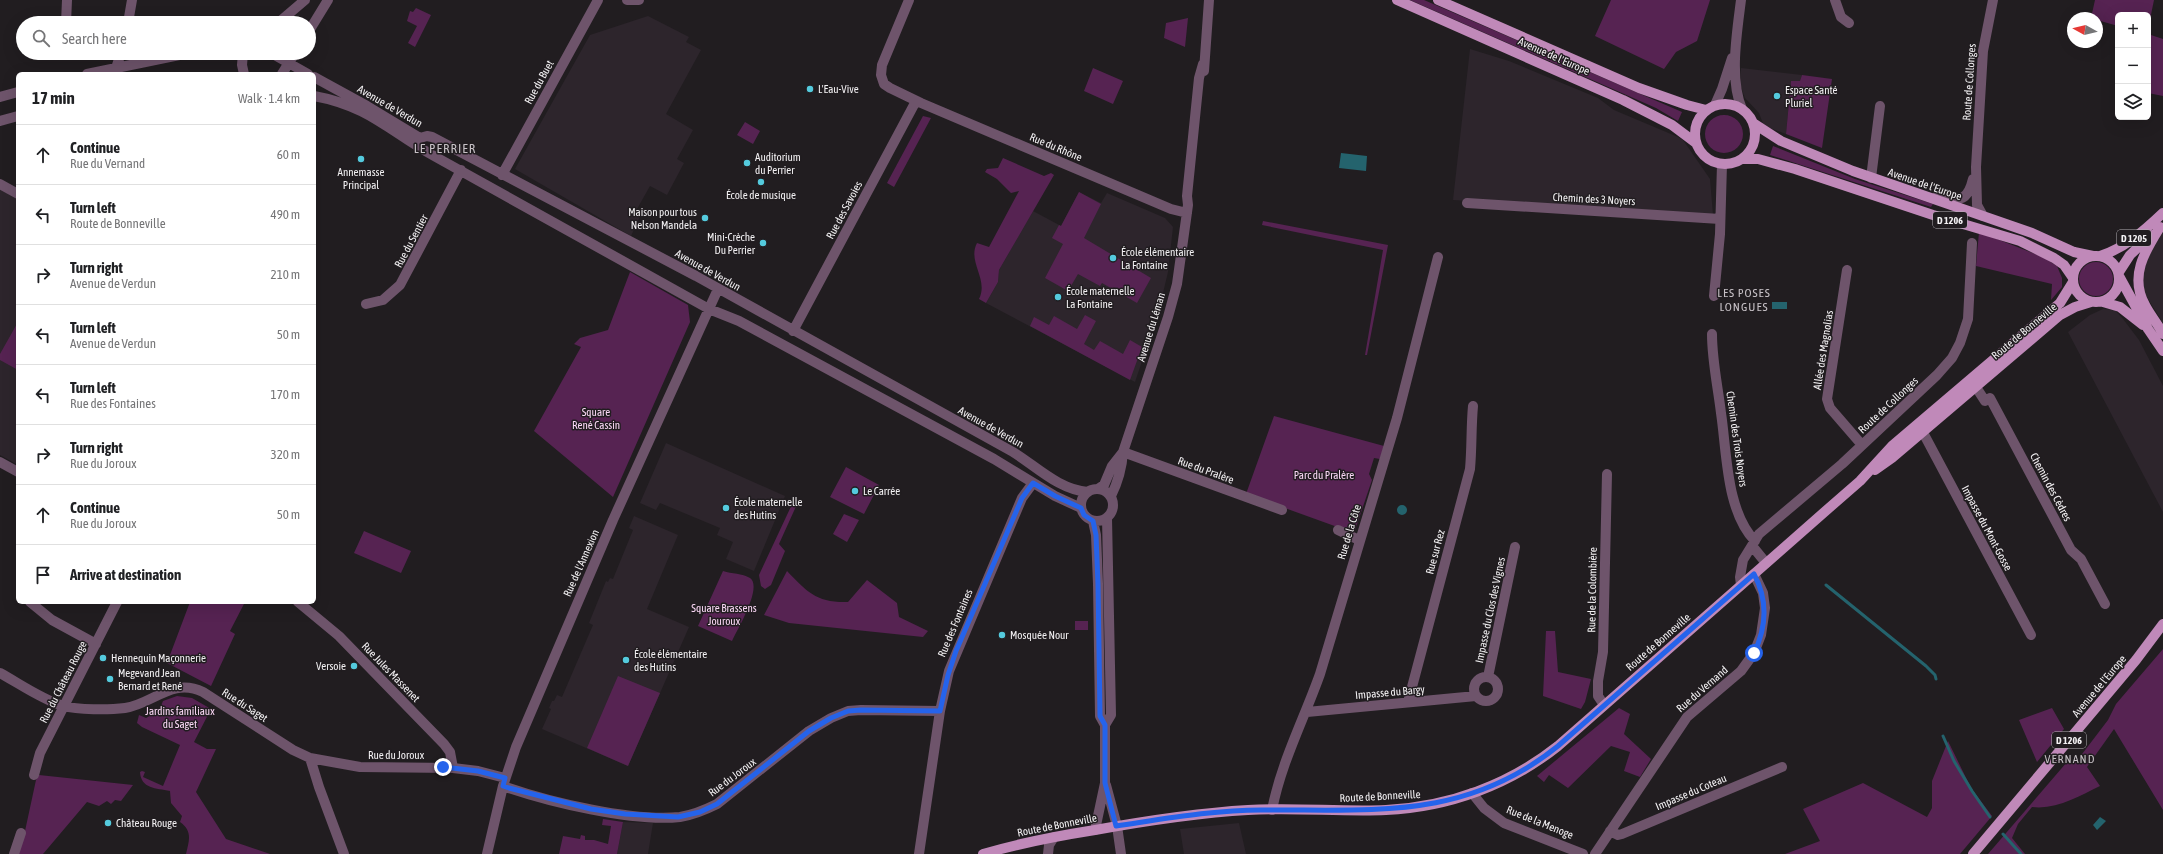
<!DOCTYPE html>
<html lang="en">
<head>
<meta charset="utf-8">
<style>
	:root { --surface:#fff; --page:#f6f6f6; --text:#202124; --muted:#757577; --line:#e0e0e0 }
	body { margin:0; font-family:"Asap Condensed",sans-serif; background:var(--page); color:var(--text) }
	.controls { position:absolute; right:12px; top:12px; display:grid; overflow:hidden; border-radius:6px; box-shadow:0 4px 16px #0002 }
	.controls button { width:36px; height:36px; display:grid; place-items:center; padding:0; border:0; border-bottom:1px solid var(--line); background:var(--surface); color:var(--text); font:20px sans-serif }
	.compass { position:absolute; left:2067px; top:12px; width:36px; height:36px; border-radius:50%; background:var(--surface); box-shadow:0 4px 16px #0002; rotate:278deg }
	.stop { position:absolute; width:12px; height:12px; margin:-9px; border:3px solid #2563eb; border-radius:50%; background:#fff }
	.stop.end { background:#2563eb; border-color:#fff; box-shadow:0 1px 4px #0008 }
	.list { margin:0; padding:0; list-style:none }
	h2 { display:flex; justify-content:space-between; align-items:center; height:52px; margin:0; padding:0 16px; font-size:17px }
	h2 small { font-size:13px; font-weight:400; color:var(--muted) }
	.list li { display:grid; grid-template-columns:26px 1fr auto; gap:12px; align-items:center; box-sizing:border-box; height:60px; padding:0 16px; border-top:1px solid var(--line) }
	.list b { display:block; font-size:15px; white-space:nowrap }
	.list p { margin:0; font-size:13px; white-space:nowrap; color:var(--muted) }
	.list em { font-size:13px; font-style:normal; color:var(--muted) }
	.icon { flex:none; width:22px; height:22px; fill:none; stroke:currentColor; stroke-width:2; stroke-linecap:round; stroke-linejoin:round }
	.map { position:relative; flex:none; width:2163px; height:854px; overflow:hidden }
	.search { position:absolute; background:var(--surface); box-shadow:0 4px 16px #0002; left:16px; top:16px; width:300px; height:44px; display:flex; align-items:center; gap:10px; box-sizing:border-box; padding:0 14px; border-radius:22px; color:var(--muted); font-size:15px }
	.panel { position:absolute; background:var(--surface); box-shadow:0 4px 16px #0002; left:16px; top:72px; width:300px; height:532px; border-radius:6px }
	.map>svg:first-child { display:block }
	.built { fill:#2d252c }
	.green { fill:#562352 }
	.water { fill:#24636d }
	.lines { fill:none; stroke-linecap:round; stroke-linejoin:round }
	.stream { stroke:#24636d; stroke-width:3 }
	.minor { stroke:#6e546b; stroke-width:10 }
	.major { stroke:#c089b9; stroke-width:10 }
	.route { stroke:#2563eb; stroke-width:5 }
	.poi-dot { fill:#54cadd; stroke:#211d20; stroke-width:1.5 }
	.labels { text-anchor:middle; stroke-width:3; stroke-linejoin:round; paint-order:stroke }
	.shield { fill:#211d20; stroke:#b4b1b4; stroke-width:1 }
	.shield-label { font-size:10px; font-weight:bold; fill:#f3f1f3 }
	.street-label { font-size:11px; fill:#f3f1f3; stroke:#211d20 }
	.poi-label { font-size:11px; fill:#f3f1f3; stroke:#211d20; text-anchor:start }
	.park-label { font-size:11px; fill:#fbd8f6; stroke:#211d20 }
	.neighbourhood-label { font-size:12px; letter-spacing:1px; fill:#c6c0c5; stroke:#211d20 }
	.quarter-label { font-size:13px; letter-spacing:1px; fill:#c6c0c5; stroke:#211d20 }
</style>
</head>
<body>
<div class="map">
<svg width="2163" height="854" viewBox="0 0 2163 854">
	<rect width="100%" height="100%" fill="#211d20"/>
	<path class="built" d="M 648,16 L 689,37 L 686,42 L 701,50 L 666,114 L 693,130 L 677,159 L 684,163 L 667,195 L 650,186 L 637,209 L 642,212 L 631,236 L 515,169 L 590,35 Z
		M 1470,49 L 1509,61 L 1598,98 L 1614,110 L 1678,137 L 1683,140 L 1710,179 L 1713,215 L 1453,200 Z
		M 1741,68 L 1802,75 L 1800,82 L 1791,81 L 1786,134 L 1764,126 L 1759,113 L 1745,98 L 1741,87 Z
		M 0,188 L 18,198 L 18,465 L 0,455 Z
		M 1079,192 L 1101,203 L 1107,193 L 1165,218 L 1173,227 L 1168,272 L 1158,314 L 1135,382 L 986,303 L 998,282 L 999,270 L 1033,211 L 1061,226 Z
		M 2163,230 L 2163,323 L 2143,291 L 2141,282 L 2148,255 Z
		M 2103,309 L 2115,310 L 2123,319 L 2139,340 L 2163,386 L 2163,512 L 2068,332 L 2090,315 Z
		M 666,443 L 785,496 L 754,571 L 726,559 L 733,542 L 717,535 L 720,528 L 660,503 L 656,510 L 640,503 Z
		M 634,516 L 678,535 L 647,609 L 689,627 L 628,766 L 542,729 L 551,709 L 549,708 L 552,701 L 554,701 L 557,695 L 562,697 L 593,625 L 589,623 L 606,581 L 608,582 L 610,578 L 613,579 L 633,530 L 629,528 Z
		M 623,822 L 653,823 L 648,854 L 617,854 Z
		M 1239,823 L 1246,854 L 1184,854 L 1180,829 Z"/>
	<path class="green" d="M 1410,0 L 1424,0 L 1682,112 L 1678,121 L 1656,108 Z
		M 1611,0 L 1710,0 L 1697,41 L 1676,52 L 1664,69 L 1595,36 Z
		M 2095,0 L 2154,0 L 2148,29 L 2148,15 L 2118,15 L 2118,26 L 2097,20 L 2097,18 L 2091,18 Z
		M 416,8 L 431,15 L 415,47 L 408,43 L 417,26 L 407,21 L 410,11 L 413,12 Z
		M 1188,18 L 1185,47 L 1164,38 L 1166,23 Z
		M 2148,34 L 2163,39 L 2163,96 L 2148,93 Z
		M 1093,68 L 1123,81 L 1113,104 L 1084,91 Z
		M 1802,75 L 1832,79 L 1822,148 L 1786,134 L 1791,81 L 1800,81 Z
		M1705 134a19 19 0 1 1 38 0a19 19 0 1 1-38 0Z
		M 923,116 L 931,118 L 894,187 L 887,183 Z
		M 745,122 L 760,131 L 753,144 L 737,135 Z
		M 1773,146 L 1855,179 L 1933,204 L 1931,207 L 1770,155 Z
		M 1003,158 L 1044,176 L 1051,173 L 1054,175 L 999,270 L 998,282 L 986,303 L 979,299 C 989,279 967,262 977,243 L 989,247 L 1019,191 L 1011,193 L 997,179 L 985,172 L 987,169 L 998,168 Z
		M 1079,192 L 1101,204 L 1084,238 L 1151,278 L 1137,303 L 1102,283 L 1100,286 L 1078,274 L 1068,291 L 1045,278 L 1063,244 L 1052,238 L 1059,225 L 1061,226 Z
		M 1263,221 L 1388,245 L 1367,355 L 1365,355 L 1383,250 L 1262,225 Z
		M 1979,232 L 2043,257 L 2057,266 L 2062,278 L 2062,287 L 2051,300 L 2052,284 L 1976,266 Z
		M2079 279a17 17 0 1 1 34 0a17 17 0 1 1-34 0Z
		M 630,272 L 688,305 L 690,322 L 613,497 L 534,431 L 581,347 L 574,344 L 580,338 L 608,330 Z
		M 1085,315 L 1096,321 L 1084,344 L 1094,350 L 1100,341 L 1123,354 L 1130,340 L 1142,347 L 1130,380 L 1030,326 L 1034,317 L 1049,325 L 1054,316 L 1077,329 Z
		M 18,322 L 18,370 L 0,360 L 0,354 Z
		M 1274,416 L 1384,446 L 1380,459 L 1374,458 L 1369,474 L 1372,480 L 1354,533 L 1246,494 Z
		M 846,467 L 879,485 L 864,514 L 830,497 Z
		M 794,500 L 798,502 L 779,544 L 785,551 L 771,585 L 765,589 L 761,586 L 759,575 Z
		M 844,514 L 859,520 L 847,542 L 833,534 Z
		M 364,531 L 411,551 L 401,573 L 354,553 Z
		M 723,571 C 732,574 742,573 750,578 C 763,587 737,630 732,641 L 698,626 Z
		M 787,571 C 807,592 817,603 848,602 L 867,580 L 897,603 L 899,617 L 928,631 L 923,637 L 789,623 L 764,615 Z
		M 190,602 L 245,602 L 230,631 L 235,634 L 211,686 L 167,663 Z
		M 1075,621 L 1088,621 L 1088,630 L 1075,630 Z
		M 1546,631 L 1555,631 L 1558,672 L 1591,679 L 1585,702 L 1581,709 L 1543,696 Z
		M 2163,649 L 2163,810 L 2114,729 L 2087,767 L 2100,786 C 2079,796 2057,810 2032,807 L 2018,824 L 2012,838 L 2025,854 L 1988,854 L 2067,762 L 2076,762 L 2108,720 L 2116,704 Z
		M 618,676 L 660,693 L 628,766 L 587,748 Z
		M 177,696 L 192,698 L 211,709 L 194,742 L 207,749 L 216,749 L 196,792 L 226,839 L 270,854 L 186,854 C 189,841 193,831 180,822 L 182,816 L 171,803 L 170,791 C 156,788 141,789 140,772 L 142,771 L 145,772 L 143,777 L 163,786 L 180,745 L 142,727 L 137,723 L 139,715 L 146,718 L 159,711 L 163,701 Z
		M 1619,708 L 1630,714 L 1624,734 L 1651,759 L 1640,777 L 1624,771 L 1630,752 L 1611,746 L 1568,788 L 1549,775 L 1544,782 L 1537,776 Z
		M 2052,708 L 2064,729 L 2037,762 L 2019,720 Z
		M 1948,741 L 1971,788 L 1992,816 L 1960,854 L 1785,854 L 1820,841 L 1803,809 L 1863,783 L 1927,817 L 1932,808 L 1932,781 Z
		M 39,775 L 133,785 L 121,801 L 115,800 L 111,804 L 107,801 L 99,806 L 87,802 L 43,854 L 18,854 L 25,831 L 36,780 Z
		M 603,819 L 623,822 L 617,854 L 559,854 L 563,836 L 580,839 L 581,835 L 585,836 L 585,840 L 594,840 L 608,844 L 611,826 L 602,825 Z"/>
	<path class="water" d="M 1341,153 L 1367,156 L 1366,171 L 1339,168 Z
		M 1772,302 L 1787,302 L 1787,309 L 1772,309 Z
		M1397 510a5 5 0 1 1 10 0a5 5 0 1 1-10 0Z
		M 2100,817 L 2106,821 L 2097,830 L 2093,825 Z"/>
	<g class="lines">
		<path class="stream" d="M 1826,585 L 1926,666 L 1935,675 L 1936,679
			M 1943,736 L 1954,761 L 1972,791 L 1990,817
			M 2003,834 L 2021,854"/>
		<path class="minor" d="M 627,0 L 639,0
			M 909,0 L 882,65 L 881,75 L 884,84 L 890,88 L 921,103 L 1171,209 L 1187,213
			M 1741,0 C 1737,32 1729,79 1742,109
			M 1835,0 L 1841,17 L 1849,23
			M 66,23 L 67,0
			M 128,23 L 132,0
			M 278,23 L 305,0
			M 309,31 L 328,0
			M 72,53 L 72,54
			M 131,53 L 139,63 L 144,62
			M 243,53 L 242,65 L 244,74
			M 271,53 L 308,74
			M 116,68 L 121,53
			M 1204,71 L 1209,0
			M 87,74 L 189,53
			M 282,74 L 295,53
			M 314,77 L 367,106 L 420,138 L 427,136 L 432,137 L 696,276 L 1013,452 C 1036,466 1059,490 1088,492
			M 314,96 C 369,106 389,131 434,156 C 526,207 618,258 709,309 L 739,321 L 994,459 L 1055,496 L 1081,508
			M 0,97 L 18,92
			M 1715,105 L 1722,89 L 1732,58
			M 0,121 L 18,116
			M 502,175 L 598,0
			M 1871,178 L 1880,106
			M 0,184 L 18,194
			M 1936,197 C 1958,200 1967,204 1973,179
			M 1467,203 L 1720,219
			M 1983,216 L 1977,205 L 1976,167 L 1983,51 L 1993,0
			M 1847,270 L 1827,399 L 1830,408 L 1862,445
			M 1714,296 L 1720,234 L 1722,164
			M 366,304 L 383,300 L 400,285 L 461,170
			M 793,331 L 916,101
			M 1712,334 C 1712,361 1718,387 1721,413 C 1727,453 1726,511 1755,541
			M 1972,381 L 1985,401 L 1990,398 L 2071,550 L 2081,559 L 2105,604
			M 1919,425 L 2031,635
			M 1123,452 L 1282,510
			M 0,462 L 18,472
			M1081 505a16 16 0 1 1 32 0a16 16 0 1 1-32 0Z
			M 1098,489 L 1104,485 L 1112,466 L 1123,452
			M 1111,496 C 1118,482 1122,468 1123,452 L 1168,317 L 1177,284 L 1188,205 L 1187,196 L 1199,78 L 1203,64
			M 1093,521 L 1096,535 L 1098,584 L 1100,716 L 1105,725 L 1105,783 L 1095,830
			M 1338,530 L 1359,540
			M 1753,547 L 1766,563
			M 1741,585 L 1740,577 L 1743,560 L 1759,534 L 1842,464 L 1937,375 L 1952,358 L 1960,343 L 1968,319 L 1972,243
			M 30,602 L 52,620 L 96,644
			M 298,602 L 339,636 L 444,744 L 450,752 L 453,768
			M 0,673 C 20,684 41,699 63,706 C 78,710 109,710 125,708 C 153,704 172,677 203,692 L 293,750 L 310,758 L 360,767 L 453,768 L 478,771 L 505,778
			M 1488,677 L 1515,547
			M1474 689a12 12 0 1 1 24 0a12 12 0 1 1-24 0Z
			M 1408,702 L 1470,469 C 1472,447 1471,427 1473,406
			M 1604,705 L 1598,696 L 1598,681 L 1603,652 L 1607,474
			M 1307,712 L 1476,696
			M 1105,725 L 1111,715 L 1107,518
			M 310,758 L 319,787 L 344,854
			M 34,775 L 40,753 L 117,602
			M 1106,785 L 1117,826 L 1121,854
			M 503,786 C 549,802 632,822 680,817 C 693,815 705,810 717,804 L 809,731 L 831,718 L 848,711 L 861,710 L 940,711
			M 1472,793 L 1484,808 L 1504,823 L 1583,854
			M 1272,810 C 1281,763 1304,719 1320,674 L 1397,418 L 1438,257
			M 1610,831 L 1618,835 L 1622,834 L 1782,767
			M 14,854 L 21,833
			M 487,854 L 503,786 L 516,747 L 613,520 L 718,289
			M 919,854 L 940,711 L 949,671 L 1022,498 L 1033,483
			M 1048,854 L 1049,845 L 1054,837
			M 1595,854 L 1687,717 L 1741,671 L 1754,653 L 1761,635 L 1765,608 L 1763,593 L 1754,574"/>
		<path class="major" d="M 1397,0 L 1623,100 L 1672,125 L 1696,143
			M 1438,0 L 1639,88 L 1687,105 L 1706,110
			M1695 134a30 30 0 1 1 60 0a30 30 0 1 1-60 0Z
			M 1753,123 L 1781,141 L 1853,171 L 2032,233 L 2074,252 L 2093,256
			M 1742,159 L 1758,159 L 1795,169 L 1933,215 L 2020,241 L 2054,258 L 2064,265 L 2073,278
			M 2160,227 C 2145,251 2129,276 2145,305 C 2150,315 2158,324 2163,334
			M2073 279a23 23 0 1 1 46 0a23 23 0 1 1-46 0Z
			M 2100,256 C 2125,248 2144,231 2163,213
			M 2119,272 L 2130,255 L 2151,235
			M 2119,276 L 2148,329 L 2163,351
			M 2103,302 L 2120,307 L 2143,325
			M 1875,470 L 1892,458 L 2060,315 L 2075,307 L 2091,302
			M 983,854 C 1020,843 1057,836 1095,830 C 1145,821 1197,813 1248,810 C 1294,807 1340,812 1386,810 C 1449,807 1509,785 1558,746 L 1829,508 L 1860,481 L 1893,445 L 2060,303 L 2073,282
			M 1973,854 L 2136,660 L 2163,624"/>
	</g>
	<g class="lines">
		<path class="route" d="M 443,767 L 478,771 L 505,778 L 503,786 L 509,788 L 591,809 L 625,814 L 678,817 L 700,812 L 717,804 L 809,731 L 831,718 L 848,711 L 861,710 L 940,711 L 948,675 L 956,651 L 1022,498 L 1033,483 L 1055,496 L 1081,508 L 1084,515 L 1093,521 L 1096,535 L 1098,584 L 1100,716 L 1105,725 L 1105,783 L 1116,826 C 1164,819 1213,810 1261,810 C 1373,809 1465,821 1558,746 L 1754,574 C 1768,600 1767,626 1754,653"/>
	</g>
	<g class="poi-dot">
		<circle cx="810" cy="89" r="4"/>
		<circle cx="1777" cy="96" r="4"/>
		<circle cx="361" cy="159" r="4"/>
		<circle cx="747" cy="163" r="4"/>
		<circle cx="761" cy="182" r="4"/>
		<circle cx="705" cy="218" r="4"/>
		<circle cx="763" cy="243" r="4"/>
		<circle cx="1113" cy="258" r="4"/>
		<circle cx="1058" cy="297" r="4"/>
		<circle cx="855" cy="491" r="4"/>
		<circle cx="726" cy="508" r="4"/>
		<circle cx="1002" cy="635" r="4"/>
		<circle cx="103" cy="658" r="4"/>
		<circle cx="626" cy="660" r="4"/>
		<circle cx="354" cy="666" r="4"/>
		<circle cx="110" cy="679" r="4"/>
		<circle cx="108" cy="823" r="4"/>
	</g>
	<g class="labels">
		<g class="shield">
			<rect x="1933" y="212" width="34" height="16" rx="3"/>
			<rect x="2117" y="230" width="34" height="16" rx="3"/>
			<rect x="2052" y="732" width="34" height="16" rx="3"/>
		</g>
		<g class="shield-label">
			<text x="1950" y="224">D 1206</text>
			<text x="2134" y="242">D 1205</text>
			<text x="2069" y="744">D 1206</text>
		</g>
		<g class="street-label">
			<text transform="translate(1554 56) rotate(24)" y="4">Avenue de l'Europe</text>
			<text transform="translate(539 82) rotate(-61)" y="4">Rue du Buet</text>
			<text transform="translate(1969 82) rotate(-86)" y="4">Route de Collonges</text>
			<text transform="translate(390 106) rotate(30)" y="4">Avenue de Verdun</text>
			<text transform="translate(1056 147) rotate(23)" y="4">Rue du Rhône</text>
			<text transform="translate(1925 184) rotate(19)" y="4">Avenue de l'Europe</text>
			<text transform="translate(1594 199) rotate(3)" y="4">Chemin des 3 Noyers</text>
			<text transform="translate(844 210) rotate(-62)" y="4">Rue des Savoies</text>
			<text transform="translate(411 241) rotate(-62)" y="4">Rue du Sentier</text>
			<text transform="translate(708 270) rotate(29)" y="4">Avenue de Verdun</text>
			<text transform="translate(1151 327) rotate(-73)" y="4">Avenue du Léman</text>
			<text transform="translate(2024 331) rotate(-40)" y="4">Route de Bonneville</text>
			<text transform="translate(1823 350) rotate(-81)" y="4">Allée des Magnolias</text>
			<text transform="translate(1888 405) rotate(-43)" y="4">Route de Collonges</text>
			<text transform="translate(991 427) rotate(29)" y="4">Avenue de Verdun</text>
			<text transform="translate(1737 439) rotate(82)" y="4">Chemin des Trois Noyers</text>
			<text transform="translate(1206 470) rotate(20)" y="4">Rue du Pralère</text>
			<text transform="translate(2051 487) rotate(62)" y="4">Chemin des Cèdres</text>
			<text transform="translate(1987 528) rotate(62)" y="4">Impasse du Mont-Gosse</text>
			<text transform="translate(1349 532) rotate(-73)" y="4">Rue de la Côte</text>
			<text transform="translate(1435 552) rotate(-75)" y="4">Rue sur Rez</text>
			<text transform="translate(581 563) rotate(-66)" y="4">Rue de l'Annexion</text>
			<text transform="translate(1592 590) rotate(-89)" y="4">Rue de la Colombière</text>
			<text transform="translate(1490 610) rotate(-78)" y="4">Impasse du Clos des Vignes</text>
			<text transform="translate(955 623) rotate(-67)" y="4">Rue des Fontaines</text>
			<text transform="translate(1658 642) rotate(-41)" y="4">Route de Bonneville</text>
			<text transform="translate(391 672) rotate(46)" y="4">Rue Jules Massenet</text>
			<text transform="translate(63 682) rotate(-63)" y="4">Rue du Château Rouge</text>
			<text transform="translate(2099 686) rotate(-50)" y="4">Avenue de l'Europe</text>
			<text transform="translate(1702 689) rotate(-41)" y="4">Rue du Vernand</text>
			<text transform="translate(1390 692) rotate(-5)" y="4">Impasse du Bargy</text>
			<text transform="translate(245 705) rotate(33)" y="4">Rue du Saget</text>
			<text x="396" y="759">Rue du Joroux</text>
			<text transform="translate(732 777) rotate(-37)" y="4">Rue du Joroux</text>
			<text transform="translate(1691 792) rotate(-23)" y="4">Impasse du Coteau</text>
			<text transform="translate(1380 796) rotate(-3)" y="4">Route de Bonneville</text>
			<text transform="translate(1540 822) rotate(22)" y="4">Rue de la Menoge</text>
			<text transform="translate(1057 825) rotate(-11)" y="4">Route de Bonneville</text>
		</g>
		<g class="poi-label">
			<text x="818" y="93">L'Eau-Vive</text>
			<text x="1785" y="94">Espace Santé<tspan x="1785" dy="13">Pluriel</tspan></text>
			<text x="755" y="161">Auditorium<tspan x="755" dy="13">du Perrier</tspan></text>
			<text x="361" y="176" text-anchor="middle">Annemasse<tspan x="361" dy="13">Principal</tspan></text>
			<text x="761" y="199" text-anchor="middle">École de musique</text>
			<text x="697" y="216" text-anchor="end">Maison pour tous<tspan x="697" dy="13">Nelson Mandela</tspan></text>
			<text x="755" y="241" text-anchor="end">Mini-Crèche<tspan x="755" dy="13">Du Perrier</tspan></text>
			<text x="1121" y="256">École élémentaire<tspan x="1121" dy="13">La Fontaine</tspan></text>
			<text x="1066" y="295">École maternelle<tspan x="1066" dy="13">La Fontaine</tspan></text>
			<text x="863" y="495">Le Carrée</text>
			<text x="734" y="506">École maternelle<tspan x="734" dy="13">des Hutins</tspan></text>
			<text x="1010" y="639">Mosquée Nour</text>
			<text x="634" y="658">École élémentaire<tspan x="634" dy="13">des Hutins</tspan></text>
			<text x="111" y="662">Hennequin Maçonnerie</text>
			<text x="346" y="670" text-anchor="end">Versoie</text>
			<text x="118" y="677">Megevand Jean<tspan x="118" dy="13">Bernard et René</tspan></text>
			<text x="116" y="827">Château Rouge</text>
		</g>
		<g class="park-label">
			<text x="596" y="416">Square<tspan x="596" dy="13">René Cassin</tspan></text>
			<text x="1324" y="479">Parc du Pralère</text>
			<text x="724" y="612">Square Brassens<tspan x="724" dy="13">Jouroux</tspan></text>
			<text x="180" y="715">Jardins familiaux<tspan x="180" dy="13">du Saget</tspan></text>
		</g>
		<g class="neighbourhood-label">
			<text x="1744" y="297">LES POSES<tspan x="1744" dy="14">LONGUES</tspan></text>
			<text x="2070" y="763">VERNAND</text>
		</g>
		<g class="quarter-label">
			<text x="445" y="153">LE PERRIER</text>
		</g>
	</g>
</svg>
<div class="controls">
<button>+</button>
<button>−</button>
<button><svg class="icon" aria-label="layers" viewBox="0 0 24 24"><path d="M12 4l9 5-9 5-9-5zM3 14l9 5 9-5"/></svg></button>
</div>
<svg class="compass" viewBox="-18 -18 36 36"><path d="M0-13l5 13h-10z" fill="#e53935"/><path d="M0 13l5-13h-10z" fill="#757577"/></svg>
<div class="stop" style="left:1754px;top:653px"></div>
<div class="stop end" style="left:443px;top:767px"></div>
<div class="search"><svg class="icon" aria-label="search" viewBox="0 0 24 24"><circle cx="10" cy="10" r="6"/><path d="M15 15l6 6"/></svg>Search here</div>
<section class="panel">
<h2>17 min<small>Walk · 1.4 km</small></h2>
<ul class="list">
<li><svg class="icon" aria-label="ahead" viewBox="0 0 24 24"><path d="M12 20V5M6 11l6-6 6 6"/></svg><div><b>Continue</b><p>Rue du Vernand</p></div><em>60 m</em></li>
<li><svg class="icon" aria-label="left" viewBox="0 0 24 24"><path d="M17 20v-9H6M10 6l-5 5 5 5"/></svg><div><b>Turn left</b><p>Route de Bonneville</p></div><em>490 m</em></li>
<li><svg class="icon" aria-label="right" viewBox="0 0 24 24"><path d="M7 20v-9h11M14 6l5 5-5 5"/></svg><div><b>Turn right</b><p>Avenue de Verdun</p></div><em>210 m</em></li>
<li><svg class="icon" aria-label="left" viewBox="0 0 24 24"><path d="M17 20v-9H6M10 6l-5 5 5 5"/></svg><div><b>Turn left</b><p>Avenue de Verdun</p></div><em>50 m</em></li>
<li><svg class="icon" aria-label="left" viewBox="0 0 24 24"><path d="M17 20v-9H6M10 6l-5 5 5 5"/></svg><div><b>Turn left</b><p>Rue des Fontaines</p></div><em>170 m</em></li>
<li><svg class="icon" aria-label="right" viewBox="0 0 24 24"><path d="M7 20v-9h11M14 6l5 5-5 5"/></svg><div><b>Turn right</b><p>Rue du Joroux</p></div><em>320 m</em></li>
<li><svg class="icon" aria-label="ahead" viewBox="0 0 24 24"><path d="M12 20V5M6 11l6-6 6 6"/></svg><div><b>Continue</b><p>Rue du Joroux</p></div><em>50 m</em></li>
<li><svg class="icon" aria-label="arrive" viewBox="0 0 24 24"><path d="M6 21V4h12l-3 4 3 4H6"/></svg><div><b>Arrive at destination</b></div></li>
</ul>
</section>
</div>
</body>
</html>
